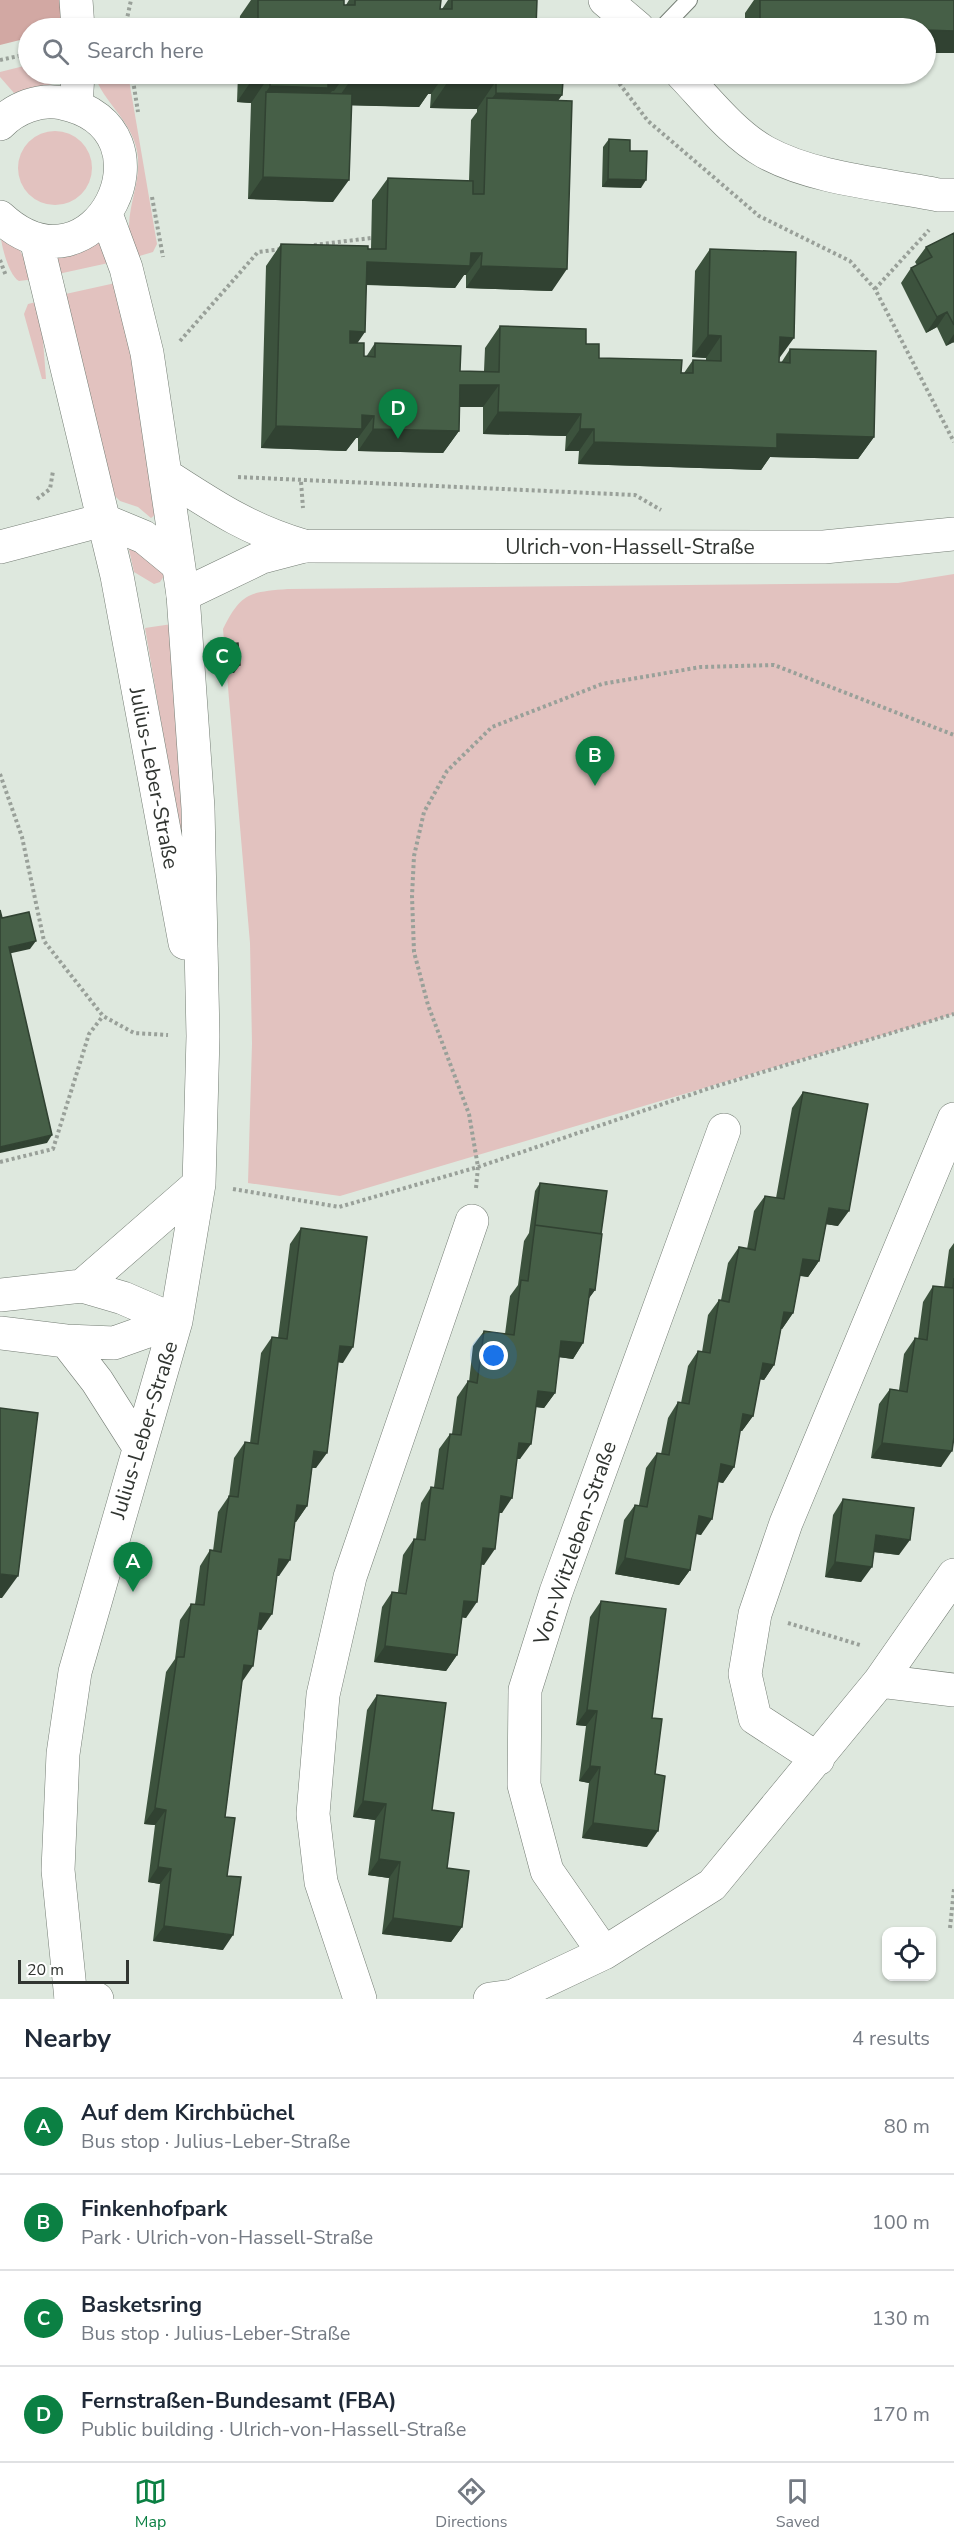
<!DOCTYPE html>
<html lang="en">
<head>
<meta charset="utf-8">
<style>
	:root { --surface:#fff; --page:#f2f2f3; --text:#1f2937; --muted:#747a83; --line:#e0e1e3; --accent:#0b8043 }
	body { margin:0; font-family:"Nunito Sans",sans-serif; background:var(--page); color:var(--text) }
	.controls { position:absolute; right:18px; bottom:18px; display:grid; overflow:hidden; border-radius:12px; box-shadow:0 2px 4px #0004 }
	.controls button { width:54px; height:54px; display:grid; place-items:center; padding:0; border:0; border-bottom:2px solid var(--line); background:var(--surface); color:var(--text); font:30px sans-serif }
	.scale { position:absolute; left:18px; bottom:15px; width:111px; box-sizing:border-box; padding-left:6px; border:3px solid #313531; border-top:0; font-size:16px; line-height:21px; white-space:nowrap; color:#313531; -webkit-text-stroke:4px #fff; paint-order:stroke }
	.you { position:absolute; left:494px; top:1356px; width:21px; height:21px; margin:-15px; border:4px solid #fff; border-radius:50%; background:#1a73e8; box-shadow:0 0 0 9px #1a73e833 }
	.badge { display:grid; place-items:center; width:39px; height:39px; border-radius:50%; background:var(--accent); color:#fff; font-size:20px; font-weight:700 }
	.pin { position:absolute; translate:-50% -50px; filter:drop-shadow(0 2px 3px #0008) }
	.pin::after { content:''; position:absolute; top:32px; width:21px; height:18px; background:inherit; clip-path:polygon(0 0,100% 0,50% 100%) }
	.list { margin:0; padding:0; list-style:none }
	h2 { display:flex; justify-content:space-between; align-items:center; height:78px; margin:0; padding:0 24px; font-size:26px }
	h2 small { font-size:20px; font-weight:400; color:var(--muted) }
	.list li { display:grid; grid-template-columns:39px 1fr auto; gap:18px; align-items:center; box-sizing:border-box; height:96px; padding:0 24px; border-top:2px solid var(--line) }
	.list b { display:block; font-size:22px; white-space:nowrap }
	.list p { margin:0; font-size:20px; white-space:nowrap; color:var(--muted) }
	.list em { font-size:20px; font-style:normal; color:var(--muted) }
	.icon { flex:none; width:33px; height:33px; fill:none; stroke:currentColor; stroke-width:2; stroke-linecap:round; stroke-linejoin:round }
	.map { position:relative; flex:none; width:954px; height:1999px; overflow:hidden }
	.search { position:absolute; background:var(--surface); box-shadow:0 2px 4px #0004; left:18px; right:18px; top:18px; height:66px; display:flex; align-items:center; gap:15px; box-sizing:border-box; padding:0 21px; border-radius:33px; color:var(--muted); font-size:22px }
	.sheet { height:462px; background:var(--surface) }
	nav { display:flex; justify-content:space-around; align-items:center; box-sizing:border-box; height:84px; border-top:2px solid var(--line); background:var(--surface); font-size:16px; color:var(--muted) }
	nav a { display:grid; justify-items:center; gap:3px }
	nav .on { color:var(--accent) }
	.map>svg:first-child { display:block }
	.green { fill:#e2c2bf }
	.forest { fill:#d2a8a3 }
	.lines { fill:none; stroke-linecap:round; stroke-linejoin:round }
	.service-casing { stroke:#747d74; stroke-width:18 }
	.minor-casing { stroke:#747d74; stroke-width:34 }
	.tertiary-casing { stroke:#747d74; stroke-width:34 }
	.path { stroke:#99a099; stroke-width:4; stroke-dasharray:3 3; stroke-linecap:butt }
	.service { stroke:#fff; stroke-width:16 }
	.minor { stroke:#fff; stroke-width:33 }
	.tertiary { stroke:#fff; stroke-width:33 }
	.wall { fill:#3c523d }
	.shaded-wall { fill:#314232 }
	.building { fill:#465f47; stroke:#314232; stroke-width:1.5 }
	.labels { text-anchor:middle; stroke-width:6; stroke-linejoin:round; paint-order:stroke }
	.street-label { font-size:21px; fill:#313531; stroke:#fff }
</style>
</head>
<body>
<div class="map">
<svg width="954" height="1999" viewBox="0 0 954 1999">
	<rect width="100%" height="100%" fill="#dee8de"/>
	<path class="green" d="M 28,65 L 28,74 L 63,74 L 61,82 L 14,93 L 0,77 L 0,72 Z
		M 94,74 L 128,74 L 157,244 L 153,252 L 136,257 C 133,247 129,235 129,225 C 130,199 142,177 137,151 C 132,121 103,102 94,74 Z
		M18 168a37 37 0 1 1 74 0a37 37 0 1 1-74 0Z
		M 0,229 L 16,243 L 35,279 L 19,281 C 8,275 0,241 0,229 Z
		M 99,237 L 113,262 L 58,274 L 57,252 Z
		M 120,282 L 155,515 L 151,518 L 138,507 L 120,501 L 115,496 L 61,295 Z
		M 40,301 L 46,379 L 42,379 L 24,314 L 28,304 Z
		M 128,545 L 159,559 L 164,576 L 160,582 L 154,584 L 134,572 Z
		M 954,574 L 954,1014 L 340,1196 L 248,1183 L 252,1043 L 250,943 L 223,629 C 241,593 249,592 288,589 L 898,583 Z
		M 172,624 L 193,846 L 182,845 L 145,628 Z"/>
	<path class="forest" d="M 0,0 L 62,0 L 63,28 L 28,28 L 28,38 L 0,45 Z"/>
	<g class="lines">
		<g class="service-casing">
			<path id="service" d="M 662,28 L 689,0"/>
		</g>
		<g class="minor-casing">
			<path id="minor" d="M 605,0 L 638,28
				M 682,74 C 707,100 733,134 765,152 C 814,179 884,184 939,195 L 954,195
				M 0,547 L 103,520 L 144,537 L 178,565
				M 183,595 L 262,557 L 304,546
				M 880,1681 L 954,1690
				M 818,1759 L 755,1718 L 745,1674 L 755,1614 L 786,1523 L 954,1119
				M 604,1953 L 547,1871 L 524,1785 L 525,1690 L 556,1592 L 724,1130
				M 71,1998 L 97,1999
				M 360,1999 L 321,1882 L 313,1814 L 323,1695 L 350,1577 L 472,1221
				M 490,1999 L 513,1996 L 604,1953 L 712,1885 L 880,1681 L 954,1575"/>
		</g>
		<g class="tertiary-casing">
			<path id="tertiary" d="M 76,0 L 78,28
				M 76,106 L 78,74
				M 0,124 C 15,108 41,98 62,103 C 182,128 95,305 0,217
				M 36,239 L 117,576 L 185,943
				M 167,476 C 215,507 249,530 304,546 L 824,547 L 954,534
				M 82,1286 L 199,1184
				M 0,1295 L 82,1286 L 123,1298 L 176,1321
				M 0,1333 L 66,1341 L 114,1343 L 176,1321
				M 66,1341 L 97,1381 L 139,1447
				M 71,1999 L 58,1870 L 63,1754 L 75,1672 L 176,1321 L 199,1184 L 203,1036 L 198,808 L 183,595 L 147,353 L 126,268 L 106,214"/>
		</g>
		<path class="path" d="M 125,28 L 131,0
			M 0,60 L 28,54
			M 132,74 L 138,112
			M 612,74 L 648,121 L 759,216 L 850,261 L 875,289 L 954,442
			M 152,197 L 163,257
			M 314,245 L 371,238
			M 0,260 L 6,276
			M 875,289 L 929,230
			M 180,341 L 258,252 L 282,249
			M 238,477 L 635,495 L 661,510
			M 301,482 L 303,508
			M 37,499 L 50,489 L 53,471
			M 0,774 L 22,837 L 44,941 L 103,1016 L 134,1033 L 168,1035
			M 0,1162 L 53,1149 L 89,1034 L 103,1016
			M 476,1188 L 478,1167 L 469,1114 L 428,1005 L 414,952 L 412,896 L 414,856 L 424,812 L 447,771 L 492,727 L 602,684 L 701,667 L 774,665 L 954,735
			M 233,1189 L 339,1207 L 478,1167 L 710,1088 L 954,1014
			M 788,1623 L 860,1645
			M 950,1928 L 954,1889"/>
		<use href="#service" class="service"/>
		<use href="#minor" class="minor"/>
		<use href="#tertiary" class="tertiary"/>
	</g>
	<path class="wall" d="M 251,0 L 344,0 L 344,5 L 346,5 L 349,0 L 441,0 L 440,9 L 442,9 L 448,0 L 537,0 L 536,28 L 239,28 L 240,16 Z
		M 754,0 L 954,0 L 954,53 L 926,53 L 926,28 L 745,28 L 745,13 Z
		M 238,74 L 535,74 L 534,80 L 562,95 L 558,100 L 552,291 L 466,288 L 466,275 L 464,275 L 455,288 L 366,285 L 357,343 L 364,356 L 366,357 L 375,343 L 460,371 L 484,371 L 485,348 L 500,326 L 586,344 L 599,358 L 684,373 L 693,360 L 706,360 L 706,358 L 692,357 L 695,271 L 710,249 L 779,359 L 779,362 L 781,363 L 790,349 L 874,437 L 858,459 L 770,457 L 761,470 L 578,464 L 579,451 L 565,451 L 566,436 L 483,434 L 483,407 L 459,407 L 459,431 L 443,453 L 358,451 L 358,438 L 356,438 L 346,451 L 261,448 L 266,266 L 281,244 L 371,249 L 372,200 L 388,178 L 469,181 L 471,120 L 477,112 L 477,109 L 430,108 L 431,94 L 428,94 L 419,107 L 351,105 L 333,202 L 248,199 L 251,103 L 237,102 Z
		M 609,139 L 630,151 L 641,188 L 602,187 L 603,147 Z
		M 954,233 L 954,343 L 953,342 L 946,346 L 937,327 L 926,333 L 901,283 L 911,268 L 917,265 L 915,262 L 926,247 Z
		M 230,644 L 234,673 L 226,673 L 224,652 Z
		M 803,1092 L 838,1226 L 826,1224 L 819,1261 L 808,1277 L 800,1276 L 793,1313 L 782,1329 L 781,1329 L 774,1365 L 764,1380 L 760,1379 L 753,1416 L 742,1431 L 740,1431 L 734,1467 L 723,1483 L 718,1482 L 701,1535 L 696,1534 L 690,1570 L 679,1585 L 615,1574 L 624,1520 L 635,1505 L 639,1505 L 646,1468 L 657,1453 L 661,1454 L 668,1418 L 678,1402 L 681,1403 L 688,1366 L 698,1351 L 702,1352 L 708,1315 L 719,1300 L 721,1300 L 728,1263 L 739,1247 L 747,1249 L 754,1211 L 765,1196 L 776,1198 L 792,1108 Z
		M 540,1183 L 595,1290 L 589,1298 L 583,1343 L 573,1359 L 559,1357 L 555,1393 L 544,1408 L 536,1407 L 520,1459 L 517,1459 L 502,1513 L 499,1513 L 484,1565 L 481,1564 L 466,1618 L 462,1617 L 457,1655 L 446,1671 L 374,1662 L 382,1607 L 392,1592 L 398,1592 L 403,1555 L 414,1539 L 416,1539 L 421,1503 L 431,1487 L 434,1487 L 439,1449 L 450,1434 L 452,1434 L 457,1397 L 468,1381 L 469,1382 L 473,1346 L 484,1331 L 505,1334 L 510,1296 L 518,1285 L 524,1241 L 529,1233 L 535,1191 Z
		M 301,1228 L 343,1363 L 338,1362 L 316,1468 L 312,1468 L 307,1506 L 296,1522 L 295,1522 L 279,1576 L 277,1576 L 261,1630 L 258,1629 L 242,1681 L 225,1817 L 227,1876 L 223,1950 L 153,1941 L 160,1884 L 148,1882 L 155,1825 L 144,1824 L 166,1672 L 175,1659 L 180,1620 L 191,1604 L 195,1604 L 200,1566 L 210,1550 L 213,1551 L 218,1512 L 229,1496 L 229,1497 L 234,1458 L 245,1442 L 250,1443 L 261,1353 L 272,1337 L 278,1338 L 290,1244 Z
		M 954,1243 L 954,1437 L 941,1467 L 871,1458 L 879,1404 L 890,1389 L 899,1390 L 904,1354 L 915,1338 L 918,1339 L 923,1302 L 933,1286 L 944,1287 L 949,1250 Z
		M 843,1499 L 899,1555 L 874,1552 L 861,1582 L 825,1577 L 833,1515 Z
		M 601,1601 L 652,1718 L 655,1774 L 647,1847 L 582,1838 L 589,1783 L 579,1781 L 586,1726 L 576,1725 L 590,1617 Z
		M 377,1695 L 432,1810 L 462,1927 L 451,1942 L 382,1934 L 389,1878 L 368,1875 L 375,1820 L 353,1817 L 367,1710 Z"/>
	<path class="shaded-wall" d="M 926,30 L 954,31 L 954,53 L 926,53 Z
		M 256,74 L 270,75 L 251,103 L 237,102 Z
		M 334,74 L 346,74 L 334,91 L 332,91 L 322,104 L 266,92 L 270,86 L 328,76 Z
		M 434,74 L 445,74 L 431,94 L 428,94 L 419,107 L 333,105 L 353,77 Z
		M 449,80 L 496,81 L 477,109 L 430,108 Z
		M 496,93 L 562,95 L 543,122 L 486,106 Z
		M 263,177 L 349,180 L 333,202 L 248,199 Z
		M 608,179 L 646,180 L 641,188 L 602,187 Z
		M 471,253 L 482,253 L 466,275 L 464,275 L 455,288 L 352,284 L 367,262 Z
		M 481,266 L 567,269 L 552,291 L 466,288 Z
		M 947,312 L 937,327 L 926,333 L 937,317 Z
		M 350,331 L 365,332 L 350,354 Z
		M 954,334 L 954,342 L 946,346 Z
		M 708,335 L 721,336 L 706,358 L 692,357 Z
		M 780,337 L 794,338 L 778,360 Z
		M 460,385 L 499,385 L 483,407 L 444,407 Z
		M 498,412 L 581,414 L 566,436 L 483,434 Z
		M 362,415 L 374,416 L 358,438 L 356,438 L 346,451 L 261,448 L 276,426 Z
		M 373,429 L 459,431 L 443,453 L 358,451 Z
		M 580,429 L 594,429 L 579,451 L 565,451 Z
		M 777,434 L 874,437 L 858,459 L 770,457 L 761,470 L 578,464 L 594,442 Z
		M 231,665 L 240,665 L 234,673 L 226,673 Z
		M 36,941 L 30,949 L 3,955 L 9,947 Z
		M 52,1135 L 47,1143 L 0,1153 L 0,1147 Z
		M 829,1208 L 849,1211 L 838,1226 L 818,1223 Z
		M 803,1259 L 819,1261 L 808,1277 L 792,1274 Z
		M 590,1289 L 595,1290 L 584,1305 Z
		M 784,1312 L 793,1313 L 782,1329 L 773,1327 Z
		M 561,1341 L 583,1343 L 573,1359 L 550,1356 Z
		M 340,1346 L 353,1347 L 343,1363 L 330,1361 Z
		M 763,1363 L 774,1365 L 764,1380 L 752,1378 Z
		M 538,1391 L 555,1393 L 544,1408 L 527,1406 Z
		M 743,1414 L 753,1416 L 742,1431 L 732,1429 Z
		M 519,1443 L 531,1444 L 520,1459 L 508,1458 Z
		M 882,1443 L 952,1451 L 941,1467 L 871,1458 Z
		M 314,1451 L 327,1453 L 316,1468 L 304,1467 Z
		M 721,1464 L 734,1467 L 723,1483 L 711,1480 Z
		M 501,1496 L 512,1498 L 502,1513 L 491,1512 Z
		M 297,1505 L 307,1506 L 296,1522 L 286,1521 Z
		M 699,1516 L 712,1519 L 701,1535 L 689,1532 Z
		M 876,1535 L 910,1540 L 899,1555 L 865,1551 Z
		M 483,1548 L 495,1549 L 484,1565 L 473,1563 Z
		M 625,1558 L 690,1570 L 679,1585 L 615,1574 Z
		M 279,1559 L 290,1560 L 279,1576 L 269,1574 Z
		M 835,1562 L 872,1567 L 861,1582 L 825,1577 Z
		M 0,1574 L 18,1576 L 2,1598 L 0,1598 Z
		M 464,1601 L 477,1602 L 466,1618 L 453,1616 Z
		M 260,1613 L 272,1614 L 261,1630 L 249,1628 Z
		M 385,1646 L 457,1655 L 446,1671 L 374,1662 Z
		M 244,1665 L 253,1666 L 242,1682 Z
		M 587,1710 L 597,1711 L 586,1726 L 576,1725 Z
		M 590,1766 L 600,1767 L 589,1783 L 579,1781 Z
		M 363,1801 L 386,1804 L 375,1820 L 353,1817 Z
		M 155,1808 L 166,1810 L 155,1825 L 144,1824 Z
		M 593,1823 L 658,1831 L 647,1847 L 582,1838 Z
		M 379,1859 L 400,1862 L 389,1878 L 368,1875 Z
		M 158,1867 L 171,1869 L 160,1884 L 148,1882 Z
		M 393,1918 L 462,1927 L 451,1942 L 382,1934 Z
		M 164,1926 L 233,1935 L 223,1950 L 153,1941 Z"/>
	<path class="building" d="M 258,0 L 344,0 L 344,5 L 355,5 L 355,0 L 441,0 L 440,9 L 452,9 L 452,0 L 537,0 L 536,28 L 258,28 Z
		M 760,0 L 954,0 L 954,31 L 926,30 L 926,28 L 760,28 Z
		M 256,74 L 342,74 L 342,77 L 328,76 L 328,88 L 270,86 L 270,75 Z
		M 353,74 L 438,74 L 438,80 L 353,77 Z
		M 450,74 L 535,74 L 534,80 L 563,81 L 562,95 L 496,93 L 496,81 L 449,80 Z
		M 266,92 L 352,94 L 349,180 L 263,177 Z
		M 487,98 L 572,101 L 567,269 L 481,266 L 482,253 L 471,253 L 470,266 L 367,262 L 365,332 L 350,331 L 350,343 L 364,343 L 364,356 L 375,357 L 375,343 L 461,346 L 460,371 L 499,372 L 500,326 L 586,329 L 586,344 L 599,344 L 599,358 L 682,360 L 681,373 L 693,373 L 693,360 L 721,361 L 721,336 L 708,335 L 710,249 L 796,252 L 794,338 L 780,337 L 779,362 L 790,363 L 790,349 L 876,351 L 874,437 L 777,434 L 777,448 L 594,442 L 594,429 L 580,429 L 581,414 L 498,412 L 499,385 L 460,385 L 459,431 L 373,429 L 374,416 L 362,415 L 362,429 L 276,426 L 281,244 L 368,246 L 368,249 L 386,249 L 388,178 L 473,181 L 473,194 L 484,194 Z
		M 609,139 L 630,140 L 630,151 L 647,151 L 646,180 L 608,179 Z
		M 954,233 L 954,325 L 947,312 L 937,317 L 911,268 L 932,257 L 926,247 Z
		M 238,643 L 240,665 L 231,665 L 230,644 Z
		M 0,910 L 2,918 L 29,912 L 36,941 L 9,947 L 52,1135 L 0,1147 Z
		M 803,1092 L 868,1104 L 849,1211 L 829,1208 L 819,1261 L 803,1259 L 793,1313 L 784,1312 L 774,1365 L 763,1363 L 753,1416 L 743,1414 L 734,1467 L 721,1464 L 712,1519 L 699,1516 L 690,1570 L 625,1558 L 635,1505 L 647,1507 L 657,1453 L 669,1455 L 678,1402 L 689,1404 L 698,1351 L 710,1353 L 719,1300 L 729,1302 L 739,1247 L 755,1250 L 765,1196 L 784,1199 Z
		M 540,1183 L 607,1191 L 601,1234 L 535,1225 Z
		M 535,1225 L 602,1234 L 595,1290 L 590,1289 L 583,1343 L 561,1341 L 555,1393 L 538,1391 L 531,1444 L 519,1443 L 512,1498 L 501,1496 L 495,1549 L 483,1548 L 477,1602 L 464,1601 L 457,1655 L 385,1646 L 392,1592 L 406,1594 L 414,1539 L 425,1540 L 431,1487 L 443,1489 L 450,1434 L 461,1435 L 468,1381 L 477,1383 L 484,1331 L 514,1335 L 521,1280 L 528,1281 Z
		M 301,1228 L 367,1237 L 353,1347 L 340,1346 L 327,1453 L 314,1451 L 307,1506 L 297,1505 L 290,1560 L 279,1559 L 272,1614 L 260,1613 L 253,1666 L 244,1665 L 225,1817 L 235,1818 L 227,1876 L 241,1877 L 233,1935 L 164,1926 L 171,1869 L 158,1867 L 166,1810 L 155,1808 L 177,1657 L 184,1657 L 191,1604 L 204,1605 L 210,1550 L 221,1552 L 229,1496 L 238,1497 L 245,1442 L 258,1444 L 272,1337 L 287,1339 Z
		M 954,1278 L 954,1437 L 952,1451 L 882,1443 L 890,1389 L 907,1392 L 915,1338 L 927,1340 L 933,1286 L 953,1288 Z
		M 0,1408 L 38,1413 L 18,1576 L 0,1574 Z
		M 843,1499 L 914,1508 L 910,1540 L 876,1535 L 872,1567 L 835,1562 Z
		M 601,1601 L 666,1609 L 652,1718 L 662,1719 L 655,1774 L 665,1776 L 658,1831 L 593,1823 L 600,1767 L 590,1766 L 597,1711 L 587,1710 Z
		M 377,1695 L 446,1703 L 432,1810 L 454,1813 L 447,1868 L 469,1871 L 462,1927 L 393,1918 L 400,1862 L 379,1859 L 386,1804 L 363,1801 Z"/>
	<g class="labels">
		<g class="street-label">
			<text x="630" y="554">Ulrich-von-Hassell-Straße</text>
			<text transform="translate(154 778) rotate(79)" y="7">Julius-Leber-Straße</text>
			<text transform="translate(144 1430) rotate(-73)" y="7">Julius-Leber-Straße</text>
			<text transform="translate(575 1543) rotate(-71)" y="7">Von-Witzleben-Straße</text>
		</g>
	</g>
</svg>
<div class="controls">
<button><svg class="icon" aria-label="locate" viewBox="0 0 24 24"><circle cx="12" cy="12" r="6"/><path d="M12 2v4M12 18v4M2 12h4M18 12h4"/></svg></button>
</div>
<div class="scale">20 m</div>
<div class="you"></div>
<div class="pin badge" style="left:133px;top:1592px">A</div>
<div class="pin badge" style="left:595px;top:786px">B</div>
<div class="pin badge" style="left:222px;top:687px">C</div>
<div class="pin badge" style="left:398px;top:439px">D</div>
<div class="search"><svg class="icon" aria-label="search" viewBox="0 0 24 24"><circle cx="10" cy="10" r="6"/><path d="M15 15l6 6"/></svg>Search here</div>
</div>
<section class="sheet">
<h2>Nearby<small>4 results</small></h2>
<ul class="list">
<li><span class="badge">A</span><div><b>Auf dem Kirchbüchel</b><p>Bus stop · Julius-Leber-Straße</p></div><em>80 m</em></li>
<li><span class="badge">B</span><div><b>Finkenhofpark</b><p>Park · Ulrich-von-Hassell-Straße</p></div><em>100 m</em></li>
<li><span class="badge">C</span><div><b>Basketsring</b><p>Bus stop · Julius-Leber-Straße</p></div><em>130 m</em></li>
<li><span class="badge">D</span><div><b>Fernstraßen-Bundesamt (FBA)</b><p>Public building · Ulrich-von-Hassell-Straße</p></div><em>170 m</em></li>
</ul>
</section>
<nav>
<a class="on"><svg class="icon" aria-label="map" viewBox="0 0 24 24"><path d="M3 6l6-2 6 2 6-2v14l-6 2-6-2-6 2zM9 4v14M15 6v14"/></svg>Map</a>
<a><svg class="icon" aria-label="directions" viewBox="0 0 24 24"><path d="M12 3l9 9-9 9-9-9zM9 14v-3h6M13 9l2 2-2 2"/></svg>Directions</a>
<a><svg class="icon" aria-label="saved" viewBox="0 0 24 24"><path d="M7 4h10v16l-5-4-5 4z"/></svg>Saved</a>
</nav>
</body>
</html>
